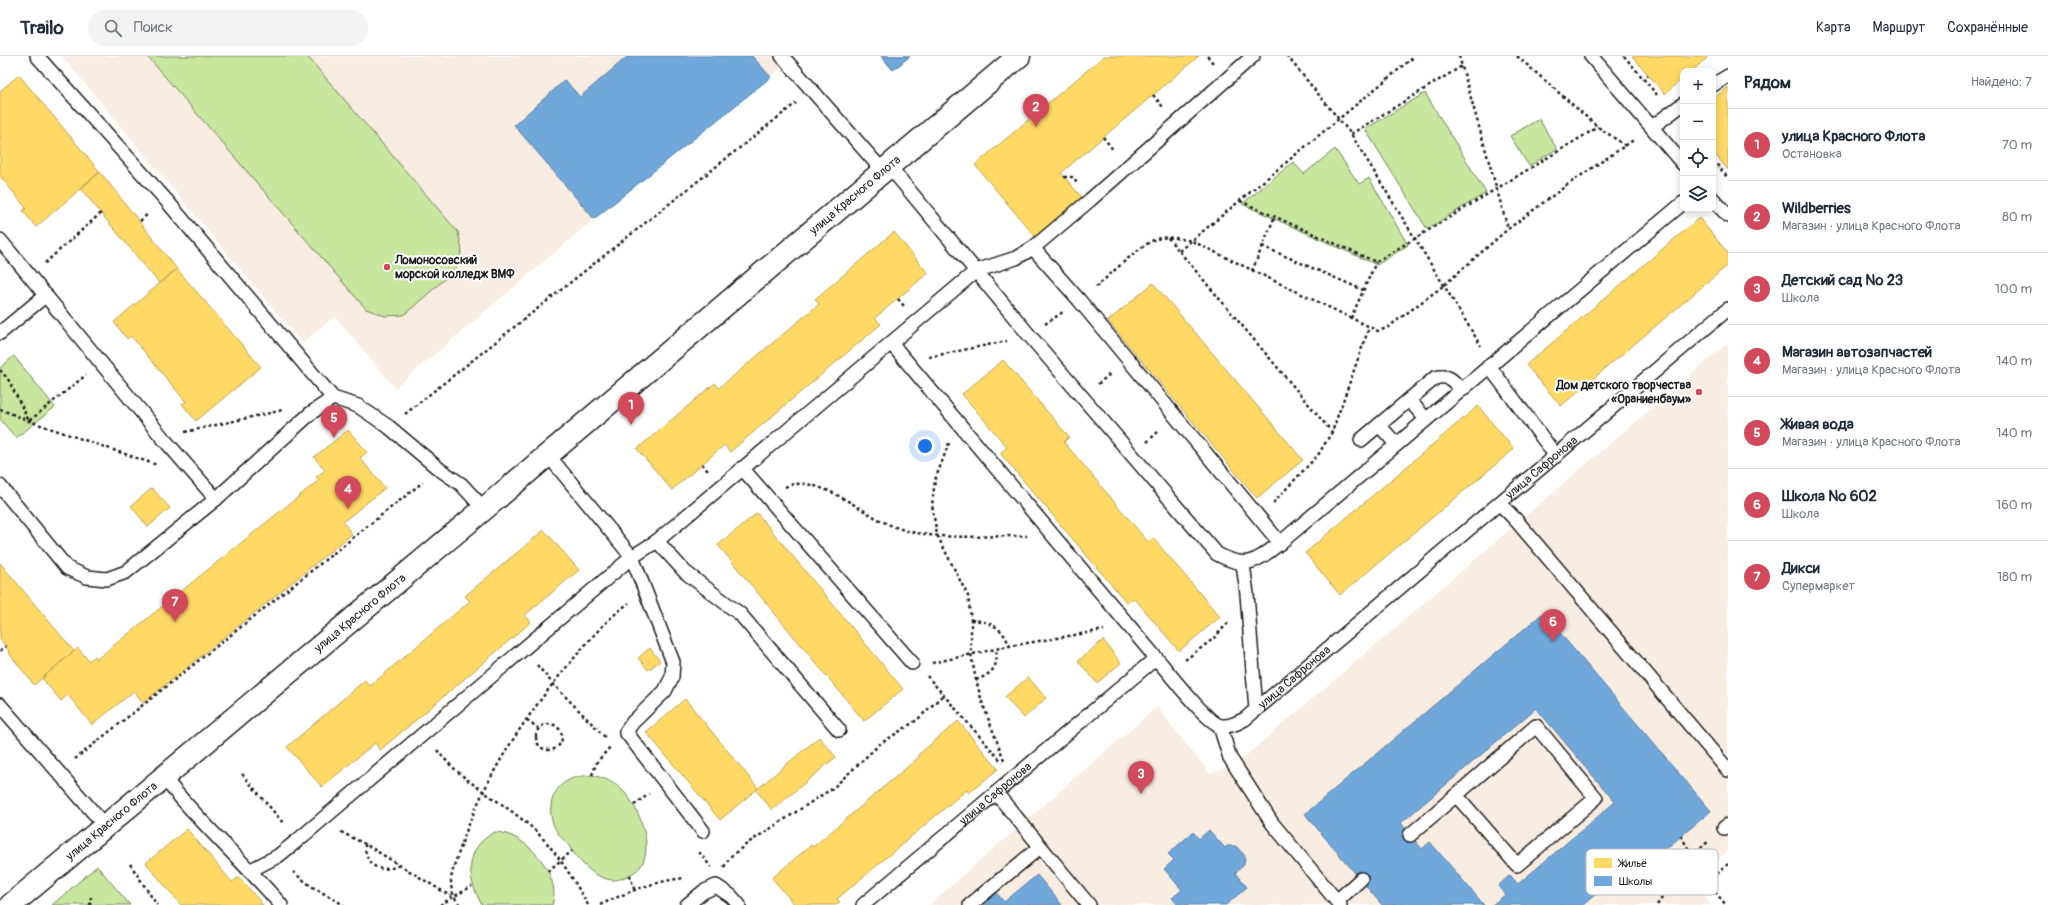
<!DOCTYPE html>
<html lang="ru">
<head>
<meta charset="utf-8">
<style>
	:root { --surface:#fff; --page:#f2f2f3; --text:#1f2937; --muted:#747a83; --line:#e0e1e3; --accent:#d1495b }
	body { margin:0; font-family:Pangolin,sans-serif; background:var(--page); color:var(--text) }
	.controls { position:absolute; right:12px; top:12px; display:grid; overflow:hidden; border-radius:8px; box-shadow:0 2px 10px #0003 }
	.controls button { width:36px; height:36px; display:grid; place-items:center; padding:0; border:0; border-bottom:1px solid var(--line); background:var(--surface); color:var(--text); font:20px sans-serif }
	.you { position:absolute; left:925px; top:390px; width:14px; height:14px; margin:-10px; border:3px solid #fff; border-radius:50%; background:#1a73e8; box-shadow:0 0 0 6px #1a73e833 }
	.badge { display:grid; place-items:center; width:26px; height:26px; border-radius:50%; background:var(--accent); color:#fff; font-size:13px; font-weight:700 }
	.pin { position:absolute; translate:-50% -33px; filter:drop-shadow(0 1px 2px #0008) }
	.pin::after { content:''; position:absolute; top:21px; width:14px; height:12px; background:inherit; clip-path:polygon(0 0,100% 0,50% 100%) }
	.list { margin:0; padding:0; list-style:none }
	h2 { display:flex; justify-content:space-between; align-items:center; height:52px; margin:0; padding:0 16px; font-size:17px }
	h2 small { font-size:13px; font-weight:400; color:var(--muted) }
	.list li { display:grid; grid-template-columns:26px 1fr auto; gap:12px; align-items:center; box-sizing:border-box; height:72px; padding:0 16px; border-top:1px solid var(--line) }
	.list b { display:block; font-size:15px; white-space:nowrap }
	.list p { margin:0; font-size:13px; white-space:nowrap; color:var(--muted) }
	.list em { font-size:13px; font-style:normal; color:var(--muted) }
	.icon { flex:none; width:22px; height:22px; fill:none; stroke:currentColor; stroke-width:2; stroke-linecap:round; stroke-linejoin:round }
	.map { position:relative; flex:none; width:1728px; height:849px; overflow:hidden }
	header { display:flex; align-items:center; gap:24px; box-sizing:border-box; height:56px; padding:0 20px; background:var(--surface); border-bottom:1px solid var(--line) }
	header strong { font-size:19px }
	nav { display:flex; gap:22px; margin-inline-start:auto; font-size:14px }
	.search { width:280px; height:36px; background:var(--page); display:flex; align-items:center; gap:10px; box-sizing:border-box; padding:0 14px; border-radius:22px; color:var(--muted); font-size:15px }
	main { display:flex }
	aside { flex:1; background:var(--surface) }
	.map>svg:first-child { display:block }
	.built { fill:#f9ece1 }
	.green { fill:#c7e69e; stroke:#72815d }
	.homes { fill:#ffd966; stroke:#bba050 }
	.schools { fill:#6fa8dc; stroke:#567ea2 }
	.lines { fill:none; stroke-linecap:round; stroke-linejoin:round }
	.service-casing { stroke:#1c1c1c; stroke-width:16 }
	.secondary-casing { stroke:#1c1c1c; stroke-width:25 }
	.path { stroke:#1c1c1c; stroke-width:2.5; stroke-dasharray:3 3; stroke-linecap:butt }
	.service { stroke:#fff; stroke-width:13 }
	.secondary { stroke:#fff; stroke-width:22 }
	.poi-dot { fill:#d1495b; stroke:#fff; stroke-width:1.5 }
	.labels { text-anchor:middle; stroke-width:4; stroke-linejoin:round; paint-order:stroke }
	.street-label { font-size:12px; fill:#1c1c1c; stroke:#fff }
	.poi-label { font-size:12px; font-weight:bold; fill:#1c1c1c; stroke:#fff; text-anchor:start }
	.key { fill:#fff; stroke:#bbb; stroke-width:1 }
	.key-label { font-size:11px; fill:#1c1c1c }
</style>
</head>
<body>
<header>
<strong>Trailo</strong>
<div class="search"><svg class="icon" aria-label="search" viewBox="0 0 24 24"><circle cx="10" cy="10" r="6"/><path d="M15 15l6 6"/></svg>Поиск</div>
<nav><a>Карта</a><a>Маршрут</a><a>Сохранённые</a></nav>
</header>
<main>
<div class="map">
<svg width="1728" height="849" viewBox="0 0 1728 849">
	<rect width="100%" height="100%" fill="#fff"/>
	<filter id="ink" filterUnits="userSpaceOnUse"><feTurbulence type="fractalNoise" baseFrequency=".025" numOctaves="2"/><feDisplacementMap in="SourceGraphic" scale="8" xChannelSelector="R" yChannelSelector="G"/><feConvolveMatrix kernelMatrix="1 2 1 2 8 2 1 2 1" color-interpolation-filters="sRGB"/></filter>
	<g filter="url(#ink)">
		<path class="built" d="M 62,0 L 796,0 L 594,163 L 395,332 L 335,260 L 302,287 Z
			M 1728,287 L 1728,795 L 1693,825 L 1711,849 L 929,849 L 1157,651 L 1210,718 L 1235,709 Z"/>
		<path class="green" d="M 147,0 L 307,0 L 458,176 L 462,194 L 455,214 L 404,259 L 385,260 L 366,253 Z
			M 1425,37 L 1486,137 L 1427,173 L 1365,73 Z
			M 1539,63 L 1557,93 L 1529,110 L 1510,80 Z
			M 1335,93 L 1359,128 L 1369,122 L 1408,189 L 1377,209 L 1242,148 L 1293,106 L 1304,118 Z
			M 14,300 L 55,351 L 16,382 L 0,363 L 0,312 Z
			M 592,719 C 604,722 615,726 624,736 C 639,751 655,792 640,811 C 637,815 630,819 625,821 C 619,824 614,825 607,823 C 592,820 577,803 569,790 C 565,784 559,780 556,774 C 546,757 550,733 569,724 C 576,720 585,720 592,719 Z
			M 495,776 C 525,776 563,819 552,849 L 482,849 C 466,821 464,792 495,776 Z
			M 97,810 L 130,849 L 52,849 Z"/>
		<path class="homes" d="M 1104,0 L 1199,0 L 1061,117 L 1084,144 L 1038,184 L 975,109 Z
			M 1632,0 L 1705,0 L 1707,2 L 1692,15 L 1683,15 L 1683,22 L 1665,38 Z
			M 19,19 L 100,116 L 36,171 L 23,155 L 26,152 L 0,120 L 0,35 Z
			M 1728,31 L 1728,114 L 1713,96 L 1713,43 Z
			M 100,116 L 177,213 L 159,227 L 80,132 Z
			M 1699,162 L 1728,197 L 1728,209 L 1561,350 L 1526,309 Z
			M 894,176 L 928,217 L 875,262 L 881,268 L 730,396 L 724,389 L 672,434 L 637,393 L 715,327 L 719,332 L 819,248 L 815,243 Z
			M 177,213 L 261,311 L 196,365 L 182,348 L 186,346 L 131,280 L 127,283 L 114,266 Z
			M 1153,227 L 1303,404 L 1257,442 L 1108,265 Z
			M 1003,304 L 1069,381 L 1064,386 L 1148,486 L 1153,482 L 1220,561 L 1179,595 L 1134,542 L 1127,547 L 1092,506 L 1000,397 L 1007,391 L 962,338 Z
			M 1478,350 L 1514,393 L 1340,539 L 1305,497 Z
			M 348,374 L 367,396 L 360,402 L 385,432 L 343,466 L 352,478 L 143,647 L 134,635 L 92,669 L 68,639 L 61,645 L 42,622 L 78,592 L 89,605 L 95,600 L 97,603 L 319,424 L 316,421 L 325,414 L 314,401 Z
			M 152,432 L 170,452 L 148,471 L 131,450 Z
			M 757,457 L 903,633 L 864,665 L 718,489 Z
			M 544,474 L 579,514 L 525,559 L 531,566 L 422,659 L 380,694 L 375,687 L 322,731 L 287,691 L 365,624 L 370,630 L 470,545 L 465,540 Z
			M 0,507 L 74,595 L 34,629 L 8,596 L 9,595 L 0,583 Z
			M 1103,584 L 1121,607 L 1097,627 L 1078,605 Z
			M 650,592 L 660,605 L 648,614 L 638,602 Z
			M 1028,621 L 1046,642 L 1024,662 L 1005,641 Z
			M 685,643 L 758,732 L 720,764 L 646,676 Z
			M 958,665 L 998,713 L 969,737 L 967,734 L 964,736 L 837,843 L 840,846 L 836,849 L 795,849 L 772,822 L 811,789 L 813,791 L 919,701 L 918,699 Z
			M 819,681 L 836,701 L 772,754 L 756,734 Z
			M 187,773 L 232,826 L 239,821 L 263,849 L 181,849 L 146,807 Z"/>
		<path class="schools" d="M 628,0 L 752,0 L 771,21 L 594,163 L 514,69 L 565,24 L 580,41 Z
			M 881,0 L 910,0 L 893,14 Z
			M 881,0 L 910,0 L 893,14 Z
			M 1543,557 L 1711,755 L 1655,802 L 1648,794 L 1583,849 L 1492,849 L 1505,839 L 1498,830 L 1510,819 L 1518,828 L 1615,746 L 1536,652 L 1401,767 L 1422,793 L 1430,786 L 1484,849 L 1382,849 L 1305,758 Z
			M 1209,774 L 1225,792 L 1227,790 L 1236,790 L 1245,800 L 1244,809 L 1235,817 L 1247,831 L 1226,849 L 1178,849 L 1172,842 L 1182,834 L 1164,813 L 1174,804 L 1168,798 L 1193,776 L 1199,783 Z
			M 1037,819 L 1062,849 L 980,849 L 996,836 L 1004,846 Z"/>
		<g class="lines">
			<g class="service-casing">
				<g id="service">
					<path d="M 37,0 L 166,144 L 333,342 L 358,350 L 389,371 L 439,413 L 461,428 L 484,453"/>
					<path d="M 782,0 L 883,115"/>
					<path d="M 1591,0 L 1683,108"/>
					<path d="M 1713,29 L 1728,20"/>
					<path d="M 1652,71 L 1683,48"/>
					<path d="M 889,110 L 1029,279 L 1217,498 C 1247,514 1255,506 1280,487 L 1683,147"/>
					<path d="M 1713,143 L 1728,160"/>
					<path d="M 0,184 L 162,381 L 216,443"/>
					<path d="M 1033,192 L 1079,244 L 1280,487"/>
					<path d="M 0,277 L 46,239"/>
					<path d="M 891,287 L 1156,602"/>
					<path d="M 1489,310 L 1556,400"/>
					<path d="M 1409,344 L 1426,363"/>
					<path d="M 1379,369 L 1396,388"/>
					<path d="M 1361,384 L 1435,322 C 1448,318 1453,324 1461,334"/>
					<path d="M 548,399 L 632,501 L 673,606 L 672,621 L 665,635 L 633,666 L 626,676 L 703,775"/>
					<path d="M 742,412 L 912,607"/>
					<path d="M 0,430 L 67,512 L 87,521 L 107,523 L 126,516 L 216,443 L 311,357 L 333,342"/>
					<path d="M 1500,448 L 1515,463 L 1728,714"/>
					<path d="M 657,485 L 685,516 L 740,558 L 839,674"/>
					<path d="M 1243,508 L 1247,538 L 1256,654"/>
					<path d="M 0,649 L 106,771"/>
					<path d="M 1220,670 L 1230,702 L 1272,767 L 1340,849"/>
					<path d="M 164,722 C 200,767 243,805 281,849"/>
					<path d="M 996,737 L 1089,849"/>
					<path d="M 1724,772 L 1728,769"/>
					<path d="M 1410,779 L 1536,670 L 1596,742 L 1517,809 L 1456,739"/>
					<path d="M 251,814 L 278,800 L 298,784 L 632,501 L 657,485 L 976,215 L 1016,202 L 1033,192 L 1090,144 L 1253,0"/>
					<path d="M 1337,845 L 1361,823"/>
					<path d="M 687,849 L 703,836 L 716,830 L 731,840 L 739,849"/>
					<path id="s1" d="M 863,849 L 1156,602 C 1167,614 1208,669 1222,670 C 1230,671 1237,667 1245,663 L 1728,253"/>
					<path d="M 970,849 L 1040,791"/>
				</g>
			</g>
			<g class="secondary-casing">
				<g id="secondary">
					<path id="s2" d="M 11,849 L 484,453 L 1019,0"/>
				</g>
			</g>
			<path class="path" d="M 1207,0 L 1213,7
				M 1287,0 L 1351,78 L 1481,290
				M 1459,0 L 1508,173
				M 1517,0 L 1598,71 L 1626,90
				M 1624,0 L 1658,40
				M 1643,24 L 1648,19
				M 1153,39 L 1163,51
				M 1351,78 L 1462,10
				M 1103,81 L 1114,95
				M 1713,104 L 1728,122
				M 1064,121 L 1072,121 L 1078,128
				M 1240,145 L 1376,206 L 1598,71
				M 140,165 L 149,157
				M 1168,182 L 1332,376
				M 1262,190 L 1363,234
				M 1179,195 L 1415,0
				M 45,207 L 101,157
				M 1252,215 L 1275,160
				M 1096,231 C 1111,218 1137,192 1154,184 C 1166,179 1180,183 1192,185 L 1378,275 L 1387,272 L 1443,230 L 1508,173 L 1567,129 L 1635,83
				M 898,243 L 904,250
				M 1351,262 L 1376,206
				M 1045,268 L 1063,256
				M 929,301 L 1007,285
				M 0,314 L 8,323 L 29,365 L 86,319
				M 1098,328 L 1111,317
				M 0,353 L 29,365 L 157,409
				M 405,358 L 796,47
				M 185,376 L 283,354
				M 1147,386 L 1160,374
				M 949,387 L 935,424 L 932,449 L 937,479 L 968,540 L 971,564 L 971,598 L 976,624 L 982,646 L 1004,704
				M 702,408 L 708,415
				M 785,431 C 816,416 862,457 888,468 C 930,487 982,479 1027,480
				M 1273,447 L 1318,399 L 1332,376 L 1369,272
				M 971,564 C 990,565 1004,572 1009,590
				M 0,595 L 6,590
				M 1185,604 L 1213,583 L 1228,567
				M 932,607 L 1009,590 L 1104,574
				M 537,609 L 553,628 L 605,681
				M 927,620 L 1002,706
				M 976,624 C 992,618 999,611 996,593
				M 527,664 L 538,672
				M536 681a13 13 0 1 1 26 0a13 13 0 1 1-26 0Z
				M 437,694 C 460,724 495,741 524,765 C 552,787 571,819 588,849
				M 75,703 L 423,426
				M 242,718 L 284,768
				M 592,719 L 597,706 L 611,690
				M 634,749 L 649,738
				M 341,776 L 365,788 L 452,841
				M 1681,780 L 1692,799 L 1700,818 L 1726,849
				M 365,788 C 365,811 380,818 400,809
				M 699,796 L 711,811
				M 130,808 L 157,849
				M 724,811 L 730,801 L 748,787 L 833,732 L 880,688 L 917,664 L 944,638
				M 548,815 L 572,795
				M 293,816 L 311,830 L 344,849
				M 630,819 L 634,833
				M 1708,826 L 1728,808
				M 90,849 L 91,841
				M 440,849 L 472,830
				M 460,849 C 444,831 453,813 460,793 C 483,722 527,657 575,601 C 591,582 608,562 629,547
				M 600,849 C 628,836 654,825 685,822
				M 1657,849 L 1692,799 L 1709,785"/>
			<use href="#service" class="service"/>
			<use href="#secondary" class="secondary"/>
		</g>
	</g>
	<g class="poi-dot">
		<circle cx="387" cy="211" r="4"/>
		<circle cx="1699" cy="336" r="4"/>
	</g>
	<g class="labels">
		<g class="street-label">
			<text dy="4" stroke="none"><textPath href="#s2" startOffset="1103">улица Красного Флота</textPath></text>
			<text dy="4" stroke="none"><textPath href="#s1" startOffset="892">улица Сафронова</textPath></text>
			<text dy="4" stroke="none"><textPath href="#s2" startOffset="455">улица Красного Флота</textPath></text>
			<text dy="4" stroke="none"><textPath href="#s1" startOffset="568">улица Сафронова</textPath></text>
			<text dy="4" stroke="none"><textPath href="#s1" startOffset="173">улица Сафронова</textPath></text>
			<text dy="4" stroke="none"><textPath href="#s2" startOffset="131">улица Красного Флота</textPath></text>
		</g>
		<g class="poi-label">
			<text x="395" y="208">Ломоносовский<tspan x="395" dy="14">морской колледж ВМФ</tspan></text>
			<text x="1691" y="333" text-anchor="end">Дом детского творчества<tspan x="1691" dy="14">«Ораниенбаум»</tspan></text>
		</g>
	</g>
	<rect x="1586" y="793" width="132" height="46" rx="6" class="key"/>
	<rect x="1594" y="802" width="18" height="10" fill="#ffd966"/>
	<rect x="1594" y="820" width="18" height="10" fill="#6fa8dc"/>
	<g class="key-label">
		<text x="1619" y="811">Жильё</text>
		<text x="1619" y="829">Школы</text>
	</g>
</svg>
<div class="controls">
<button>+</button>
<button>−</button>
<button><svg class="icon" aria-label="locate" viewBox="0 0 24 24"><circle cx="12" cy="12" r="6"/><path d="M12 2v4M12 18v4M2 12h4M18 12h4"/></svg></button>
<button><svg class="icon" aria-label="layers" viewBox="0 0 24 24"><path d="M12 4l9 5-9 5-9-5zM3 14l9 5 9-5"/></svg></button>
</div>
<div class="you"></div>
<div class="pin badge" style="left:631px;top:369px">1</div>
<div class="pin badge" style="left:1036px;top:71px">2</div>
<div class="pin badge" style="left:1141px;top:738px">3</div>
<div class="pin badge" style="left:348px;top:453px">4</div>
<div class="pin badge" style="left:334px;top:382px">5</div>
<div class="pin badge" style="left:1553px;top:586px">6</div>
<div class="pin badge" style="left:175px;top:566px">7</div>
</div>
<aside>
<h2>Рядом<small>Найдено: 7</small></h2>
<ul class="list">
<li><span class="badge">1</span><div><b>улица Красного Флота</b><p>Остановка</p></div><em>70 m</em></li>
<li><span class="badge">2</span><div><b>Wildberries</b><p>Магазин · улица Красного Флота</p></div><em>80 m</em></li>
<li><span class="badge">3</span><div><b>Детский сад № 23</b><p>Школа</p></div><em>100 m</em></li>
<li><span class="badge">4</span><div><b>Магазин автозапчастей</b><p>Магазин · улица Красного Флота</p></div><em>140 m</em></li>
<li><span class="badge">5</span><div><b>Живая вода</b><p>Магазин · улица Красного Флота</p></div><em>140 m</em></li>
<li><span class="badge">6</span><div><b>Школа № 602</b><p>Школа</p></div><em>160 m</em></li>
<li><span class="badge">7</span><div><b>Дикси</b><p>Супермаркет</p></div><em>180 m</em></li>
</ul>
</aside>
</main>
</body>
</html>
